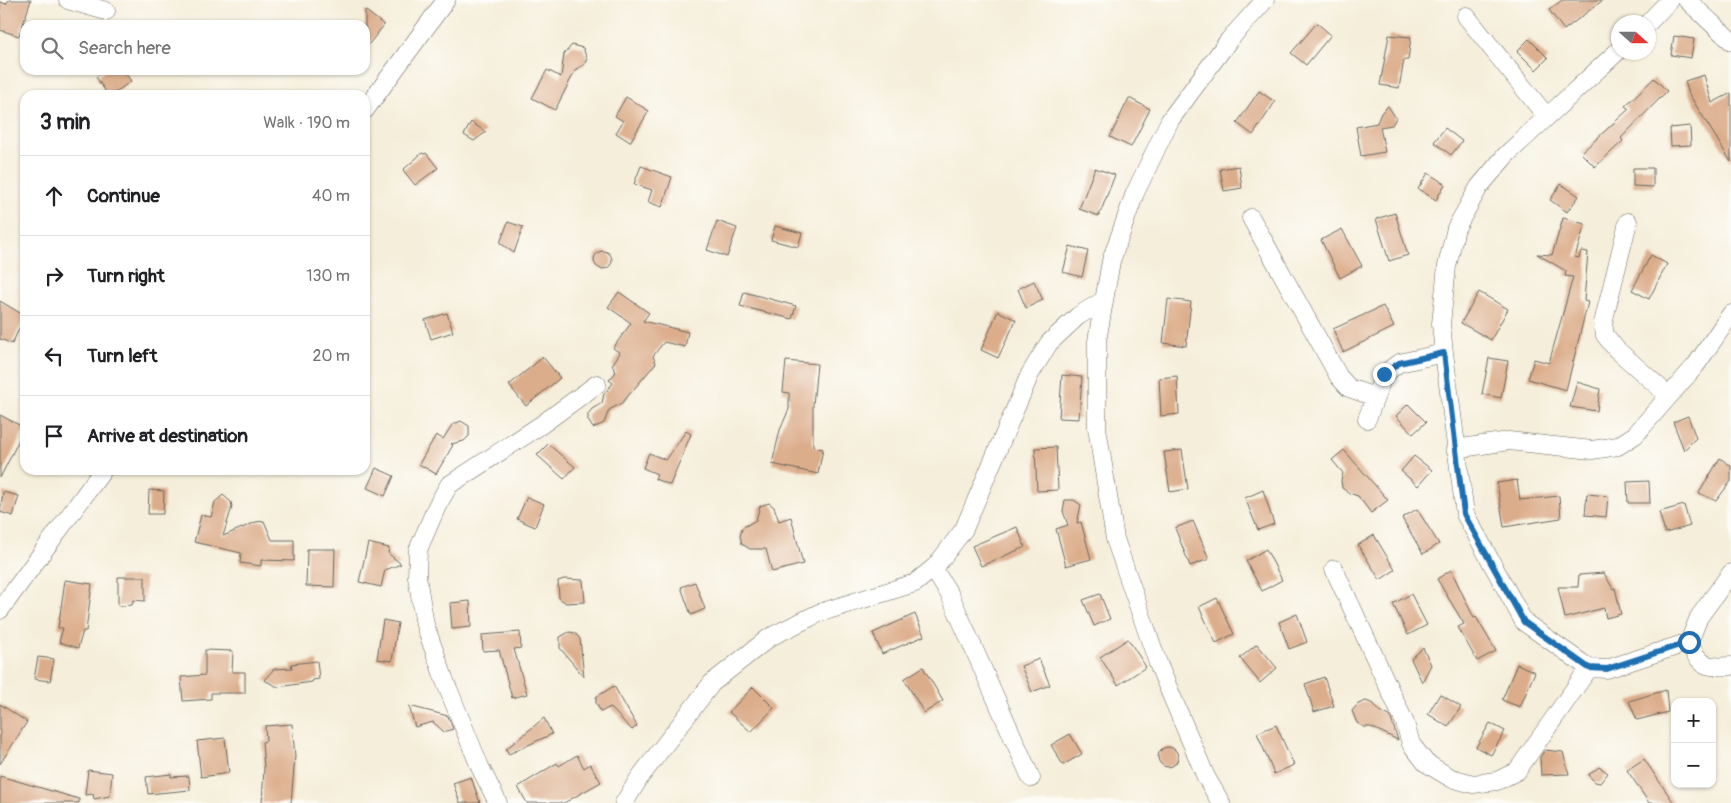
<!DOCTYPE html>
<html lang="en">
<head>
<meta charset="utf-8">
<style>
	:root { --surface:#fff; --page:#f6f6f6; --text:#202124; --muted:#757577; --line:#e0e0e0 }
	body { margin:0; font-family:Pangolin,sans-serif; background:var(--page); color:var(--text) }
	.controls { position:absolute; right:15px; bottom:15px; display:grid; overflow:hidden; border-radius:10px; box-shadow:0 1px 4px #0004 }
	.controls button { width:45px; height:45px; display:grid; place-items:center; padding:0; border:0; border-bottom:1px solid var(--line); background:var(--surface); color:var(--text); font:25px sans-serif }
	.compass { position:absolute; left:1611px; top:15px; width:45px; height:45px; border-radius:50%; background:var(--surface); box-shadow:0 1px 4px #0004; rotate:111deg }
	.stop { position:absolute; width:15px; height:15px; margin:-11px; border:4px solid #1f6fb2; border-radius:50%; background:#fff }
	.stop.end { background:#1f6fb2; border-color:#fff; box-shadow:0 1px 5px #0008 }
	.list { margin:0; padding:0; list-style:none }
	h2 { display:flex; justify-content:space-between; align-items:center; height:65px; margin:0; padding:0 20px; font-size:21px }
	h2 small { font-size:16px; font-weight:400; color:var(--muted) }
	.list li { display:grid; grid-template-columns:32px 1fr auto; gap:15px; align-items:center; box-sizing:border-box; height:80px; padding:0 20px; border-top:1px solid var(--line) }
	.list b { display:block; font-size:19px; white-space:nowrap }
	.list em { font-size:16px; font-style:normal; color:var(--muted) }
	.icon { flex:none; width:28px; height:28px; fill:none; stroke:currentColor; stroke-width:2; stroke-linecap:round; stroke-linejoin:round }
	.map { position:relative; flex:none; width:1731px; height:803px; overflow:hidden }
	.search { position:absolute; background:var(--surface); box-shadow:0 1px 4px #0004; left:20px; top:20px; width:350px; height:55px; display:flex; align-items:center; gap:12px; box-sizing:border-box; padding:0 18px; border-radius:15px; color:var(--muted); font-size:19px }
	.panel { position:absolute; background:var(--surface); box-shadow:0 1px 4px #0004; left:20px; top:90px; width:350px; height:385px; border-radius:15px }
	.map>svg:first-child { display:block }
	.building { fill:#dcad8b }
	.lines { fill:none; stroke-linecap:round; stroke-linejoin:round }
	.street-casing { stroke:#68665e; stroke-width:19 }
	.street { stroke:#fff; stroke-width:18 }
	.route { stroke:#1f6fb2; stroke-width:6 }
</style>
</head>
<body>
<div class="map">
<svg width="1731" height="803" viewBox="0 0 1731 803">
	<rect width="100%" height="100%" fill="#fdfcf7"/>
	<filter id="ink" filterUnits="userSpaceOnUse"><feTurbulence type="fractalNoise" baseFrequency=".02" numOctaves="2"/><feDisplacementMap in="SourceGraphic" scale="10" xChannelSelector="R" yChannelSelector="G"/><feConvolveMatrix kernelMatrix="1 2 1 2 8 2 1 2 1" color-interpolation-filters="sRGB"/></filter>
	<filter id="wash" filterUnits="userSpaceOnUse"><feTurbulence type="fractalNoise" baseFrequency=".0096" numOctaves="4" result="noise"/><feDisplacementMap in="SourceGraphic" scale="20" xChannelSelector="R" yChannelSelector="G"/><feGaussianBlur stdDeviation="1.12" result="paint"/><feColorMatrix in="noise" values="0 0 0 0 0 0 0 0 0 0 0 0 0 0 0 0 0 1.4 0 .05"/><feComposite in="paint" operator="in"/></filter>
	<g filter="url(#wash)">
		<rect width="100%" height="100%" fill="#f5eeda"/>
		<g id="blocks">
			<path class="building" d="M 9,0 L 31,0 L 19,36 L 0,30 L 0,2 L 6,4 Z
				M 1562,0 L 1603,0 L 1564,30 L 1549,10 Z
				M 365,10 L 384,25 L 365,49 Z
				M 1317,23 L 1331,35 L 1306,65 L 1291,53 Z
				M 1389,35 L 1411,37 L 1408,60 L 1404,60 L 1399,88 L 1380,85 Z
				M 1674,36 L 1694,39 L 1691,58 L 1671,55 Z
				M 1529,39 L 1548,58 L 1536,70 L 1517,51 Z
				M 572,45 L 583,48 L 587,59 L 584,65 L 576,69 L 555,110 L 532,98 L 547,70 L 561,77 L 564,54 Z
				M 106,70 L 123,70 L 131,81 L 112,95 L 108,95 L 96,77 Z
				M 1704,75 L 1712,103 L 1731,93 L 1731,162 L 1689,94 L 1685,81 Z
				M 1654,78 L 1667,91 L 1621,138 L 1623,141 L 1595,167 L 1581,153 L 1629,109 L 1625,106 Z
				M 1259,91 L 1275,102 L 1253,135 L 1237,123 Z
				M 626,97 L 649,111 L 630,142 L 616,133 L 623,121 L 615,116 Z
				M 1129,98 L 1150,109 L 1131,147 L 1110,137 Z
				M 1388,106 L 1396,118 L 1392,125 L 1380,127 L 1385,152 L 1361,156 L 1356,127 L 1377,123 L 1381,113 Z
				M 471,122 L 486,132 L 474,141 L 464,135 Z
				M 1690,126 L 1691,145 L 1671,146 L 1670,128 Z
				M 1445,128 L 1462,141 L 1451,155 L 1434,142 Z
				M 422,153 L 424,154 L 426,153 L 438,168 L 415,185 L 403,170 Z
				M 641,166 L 672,177 L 662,207 L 648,202 L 652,190 L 634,184 Z
				M 1239,166 L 1242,188 L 1224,191 L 1220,169 Z
				M 1095,168 L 1115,175 L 1099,216 L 1079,209 Z
				M 1633,168 L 1653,168 L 1653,187 L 1633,186 Z
				M 1428,173 L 1445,184 L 1436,200 L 1418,189 Z
				M 1561,184 L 1579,196 L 1567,212 L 1550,200 Z
				M 1395,213 L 1408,255 L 1389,261 L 1376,219 Z
				M 1563,218 L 1585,224 L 1575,257 L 1579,258 L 1581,251 L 1588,252 L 1584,301 L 1588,302 L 1566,390 L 1528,379 L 1534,359 L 1549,363 L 1573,277 L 1565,276 L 1566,271 L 1537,254 L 1552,255 Z
				M 717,221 L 737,228 L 727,257 L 707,250 Z
				M 508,222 L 523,227 L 514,253 L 500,243 Z
				M 775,226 L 802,233 L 798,247 L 771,240 Z
				M 1342,229 L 1362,266 L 1340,278 L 1321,240 Z
				M 1070,246 L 1088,251 L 1082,277 L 1063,272 Z
				M594 260a9 9 0 1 1 18 0a9 9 0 1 1-18 0Z
				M 1651,255 L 1667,264 L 1649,299 L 1632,290 Z
				M 1034,281 L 1043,300 L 1026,308 L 1018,289 Z
				M 619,292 L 649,313 L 643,321 L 688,332 L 685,347 L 664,342 L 653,356 L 656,363 L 622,403 L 609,410 L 604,423 L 593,428 L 588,420 L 588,414 L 592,409 L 602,403 L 604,394 L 613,383 L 609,380 L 616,372 L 612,365 L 620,353 L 613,348 L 631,323 L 608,307 Z
				M 744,292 L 796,306 L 792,319 L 740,306 Z
				M 1479,292 L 1508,309 L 1491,340 L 1461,323 Z
				M 1168,299 L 1191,302 L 1186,346 L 1163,343 Z
				M 0,301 L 25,316 L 12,344 L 1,339 L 0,340 Z
				M 1383,306 L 1394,327 L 1343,352 L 1333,329 Z
				M 998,311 L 1016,320 L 998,358 L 981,350 Z
				M 447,313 L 453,332 L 431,339 L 425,320 Z
				M 543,357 L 560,378 L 526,406 L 509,385 Z
				M 1489,358 L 1508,361 L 1501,398 L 1482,394 Z
				M 786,361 L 817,364 L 813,405 L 813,447 L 823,449 L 818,474 L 772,464 L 780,430 L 789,409 L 789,393 L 783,392 Z
				M 1062,375 L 1082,377 L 1079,419 L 1059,418 Z
				M 1177,376 L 1179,414 L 1161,416 L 1159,378 Z
				M 1577,382 L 1600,389 L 1597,411 L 1570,407 Z
				M 1408,404 L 1426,422 L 1413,434 L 1396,416 Z
				M 0,415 L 25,428 L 0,478 Z
				M 1688,416 L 1696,438 L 1684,450 L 1673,422 Z
				M 461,421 L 469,426 L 469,436 L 464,441 L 451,444 L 453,445 L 436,474 L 419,464 L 436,435 L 443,439 L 452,425 Z
				M 686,431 L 691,434 L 670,485 L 655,479 L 657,474 L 643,468 L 649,453 L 666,460 Z
				M 548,444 L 575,467 L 564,479 L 537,455 Z
				M 1056,447 L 1058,490 L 1037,491 L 1035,448 Z
				M 1182,450 L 1188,489 L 1170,492 L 1164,452 Z
				M 1344,450 L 1388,500 L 1371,513 L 1358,496 L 1349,493 L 1342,488 L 1341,480 L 1343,473 L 1332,460 Z
				M 1414,456 L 1432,470 L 1418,486 L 1401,471 Z
				M 1720,458 L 1731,466 L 1731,481 L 1716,501 L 1699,493 Z
				M 376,468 L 394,476 L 385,496 L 367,488 Z
				M 1517,480 L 1520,500 L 1559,496 L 1561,518 L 1504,527 L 1497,483 Z
				M 1649,481 L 1650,503 L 1628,503 L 1627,482 Z
				M 149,490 L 164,491 L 163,514 L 148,514 Z
				M 1263,490 L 1274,524 L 1258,530 L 1245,498 Z
				M 3,492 L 19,496 L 13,516 L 0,512 Z
				M 1587,494 L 1608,496 L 1606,517 L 1585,515 Z
				M 223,495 L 231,502 L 232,507 L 223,536 L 256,522 L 264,521 L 272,540 L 294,540 L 294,561 L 261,560 L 261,566 L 240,563 L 241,553 L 194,542 L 201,515 L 211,517 L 215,502 Z
				M 527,497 L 544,504 L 535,527 L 517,519 Z
				M 1065,500 L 1074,500 L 1081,505 L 1077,523 L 1081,522 L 1091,559 L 1066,566 L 1056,529 L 1068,525 L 1063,511 Z
				M 769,503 L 774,507 L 779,521 L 791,517 L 803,564 L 772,572 L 766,549 L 750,549 L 742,544 L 740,536 L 742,528 L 756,520 L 760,506 Z
				M 1684,505 L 1690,526 L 1665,533 L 1659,512 Z
				M 1417,509 L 1439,544 L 1423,554 L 1402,518 Z
				M 1193,521 L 1209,559 L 1190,566 L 1175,528 Z
				M 1017,527 L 1025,547 L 981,566 L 972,546 Z
				M 1374,535 L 1395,570 L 1380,580 L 1358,545 Z
				M 368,543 L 389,548 L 388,553 L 401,564 L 385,570 L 381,587 L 359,582 Z
				M 307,549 L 335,549 L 334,587 L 306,586 Z
				M 1266,549 L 1282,580 L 1262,591 L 1246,561 Z
				M 1451,570 L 1474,618 L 1476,617 L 1496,651 L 1477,661 L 1458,627 L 1464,624 L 1437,579 Z
				M 1604,573 L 1613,589 L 1615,588 L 1621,614 L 1606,618 L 1604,608 L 1565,618 L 1558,587 L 1578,587 L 1579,575 Z
				M 118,577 L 145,577 L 145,601 L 133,600 L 132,605 L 118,606 Z
				M 564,579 L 583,580 L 585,602 L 566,603 L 559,598 L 558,581 Z
				M 65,580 L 92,584 L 86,631 L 83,631 L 78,648 L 59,642 L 63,628 L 58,628 Z
				M 695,582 L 705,609 L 691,615 L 681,587 Z
				M 1100,594 L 1110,619 L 1094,626 L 1083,600 Z
				M 1411,594 L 1427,625 L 1408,635 L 1393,604 Z
				M 1217,598 L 1234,634 L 1216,643 L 1199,607 Z
				M 470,601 L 471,627 L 452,629 L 450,603 Z
				M 915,614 L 924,636 L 882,654 L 873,633 Z
				M 1297,614 L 1307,642 L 1289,649 L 1279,622 Z
				M 383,620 L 398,623 L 392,661 L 377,659 Z
				M 520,632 L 521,648 L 514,649 L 527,694 L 512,698 L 499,650 L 483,651 L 482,635 Z
				M 569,632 L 575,633 L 580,639 L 584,677 L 560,648 L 560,637 Z
				M 1128,639 L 1146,667 L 1118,685 L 1100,657 Z
				M 1257,644 L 1277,668 L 1260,683 L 1240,658 Z
				M 1423,648 L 1431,665 L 1422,682 L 1411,659 Z
				M 205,650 L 233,651 L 232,672 L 245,672 L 245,693 L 211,693 L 211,699 L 183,701 L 181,677 L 205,675 Z
				M 38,657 L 54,659 L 50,681 L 34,679 Z
				M 1039,659 L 1050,685 L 1032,692 L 1021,666 Z
				M 317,661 L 319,679 L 313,680 L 312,682 L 278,687 L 264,680 L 274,669 L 292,668 L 291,664 Z
				M 1517,664 L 1535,672 L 1520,707 L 1502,700 Z
				M 923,667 L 943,701 L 924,713 L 904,679 Z
				M 1324,677 L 1334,706 L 1314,712 L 1305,684 Z
				M 614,686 L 637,726 L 632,730 L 610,707 L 601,712 L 596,703 L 596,697 Z
				M 753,687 L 774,708 L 751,732 L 729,712 Z
				M 1666,690 L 1668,712 L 1637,720 L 1629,701 Z
				M 1440,694 L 1461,707 L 1448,727 L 1428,714 Z
				M 1366,701 L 1374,704 L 1379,711 L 1390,716 L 1398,740 L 1371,727 L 1364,727 L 1357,723 L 1352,711 L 1358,704 Z
				M 0,704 L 27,722 L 0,764 Z
				M 409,706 L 448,716 L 453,729 L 444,732 L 433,722 L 415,727 Z
				M 544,718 L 552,734 L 509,754 L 506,749 Z
				M 1490,723 L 1505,731 L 1491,755 L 1476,747 Z
				M 292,724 L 295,756 L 291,803 L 262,803 L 264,768 L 262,742 L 266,741 L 265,726 Z
				M 1276,725 L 1294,765 L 1274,774 L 1257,733 Z
				M 1070,734 L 1082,754 L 1063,765 L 1051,745 Z
				M 225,738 L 229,773 L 201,777 L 197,741 Z
				M1158 757a10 10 0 1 1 20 0a10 10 0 1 1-20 0Z
				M 1545,750 L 1563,752 L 1569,774 L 1541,775 L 1540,757 Z
				M 577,755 L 584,768 L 590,764 L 601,782 L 564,803 L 527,803 L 518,787 L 557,763 L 559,766 Z
				M 1644,759 L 1674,803 L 1649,803 L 1627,770 Z
				M 1599,767 L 1608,773 L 1600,783 L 1595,782 L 1588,775 Z
				M 88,770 L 112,773 L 110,796 L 94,799 L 93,794 L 85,795 Z
				M 171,774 L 171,777 L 189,776 L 190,790 L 148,794 L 146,777 Z
				M 0,776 L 79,799 L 79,803 L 0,803 Z
				M 471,777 L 480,803 L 460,803 L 453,783 Z"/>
		</g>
	</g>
	<g filter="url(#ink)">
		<use href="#blocks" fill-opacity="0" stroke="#68665e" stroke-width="1"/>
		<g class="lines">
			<g class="street-casing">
				<path id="street" d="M 68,0 L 106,11
					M 1687,0 L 1731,41
					M 1466,16 L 1547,117
					M 1648,23 L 1670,0
					M 1618,51 L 1506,155 L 1479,187 L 1456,228 L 1447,266 L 1441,324 L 1444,353 L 1465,514 L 1524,622 L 1589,668 L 1607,669 L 1689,642
					M 365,110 L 446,0
					M 1251,218 L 1339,377 L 1349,388 L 1375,397
					M 1628,222 L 1603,323 L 1605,335 L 1616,349 L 1669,396
					M 1367,419 L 1384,374 L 1399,363 L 1444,353
					M 1455,449 L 1509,441 L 1592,450 L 1618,446 L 1635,435 L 1669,396 L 1696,365 L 1731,314
					M 933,568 L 950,595 L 1031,778
					M 1334,569 L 1405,723 L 1411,744 L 1426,763 L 1451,778 L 1473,784 L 1497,781 L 1517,771 L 1589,668
					M 1731,573 L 1699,617 L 1689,642 C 1699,666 1706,668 1731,666
					M 0,610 L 103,470
					M 498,803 L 480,767 L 445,681 L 425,625 L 417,577 L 418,550 L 437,506 L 449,485 L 541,425 L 597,384
					M 624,803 L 640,777 L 712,683 L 770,637 L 819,613 L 915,583 L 936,566 L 964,529 L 1030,374 L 1049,343 L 1078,316 L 1104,300
					M 1221,803 L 1206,777 L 1159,666 L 1115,539 L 1097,428 L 1097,341 L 1111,261 L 1135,193 L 1170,120 L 1229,40 L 1265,0"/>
			</g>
			<use href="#street" class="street"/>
		</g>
	</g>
	<g class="lines" filter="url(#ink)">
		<path class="route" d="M 1384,374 L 1399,363 L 1444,353 L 1464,514 L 1524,622 L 1589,668 L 1607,669 L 1689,642"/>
	</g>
</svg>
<div class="controls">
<button>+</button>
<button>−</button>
</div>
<svg class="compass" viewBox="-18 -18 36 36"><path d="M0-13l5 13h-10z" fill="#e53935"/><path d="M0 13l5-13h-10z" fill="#757577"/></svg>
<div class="stop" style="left:1689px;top:642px"></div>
<div class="stop end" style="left:1384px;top:374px"></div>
<div class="search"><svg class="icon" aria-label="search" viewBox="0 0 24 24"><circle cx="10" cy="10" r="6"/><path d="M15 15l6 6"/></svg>Search here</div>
<section class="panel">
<h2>3 min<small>Walk · 190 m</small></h2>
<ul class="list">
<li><svg class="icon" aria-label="ahead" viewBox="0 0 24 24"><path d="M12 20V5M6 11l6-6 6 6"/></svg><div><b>Continue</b></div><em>40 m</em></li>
<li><svg class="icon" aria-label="right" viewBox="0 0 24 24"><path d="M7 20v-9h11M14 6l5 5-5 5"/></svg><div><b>Turn right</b></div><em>130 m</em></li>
<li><svg class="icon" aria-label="left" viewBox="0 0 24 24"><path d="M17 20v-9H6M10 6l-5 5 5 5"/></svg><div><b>Turn left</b></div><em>20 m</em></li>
<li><svg class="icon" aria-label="arrive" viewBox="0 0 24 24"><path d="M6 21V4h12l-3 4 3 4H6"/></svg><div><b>Arrive at destination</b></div></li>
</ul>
</section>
</div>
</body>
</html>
